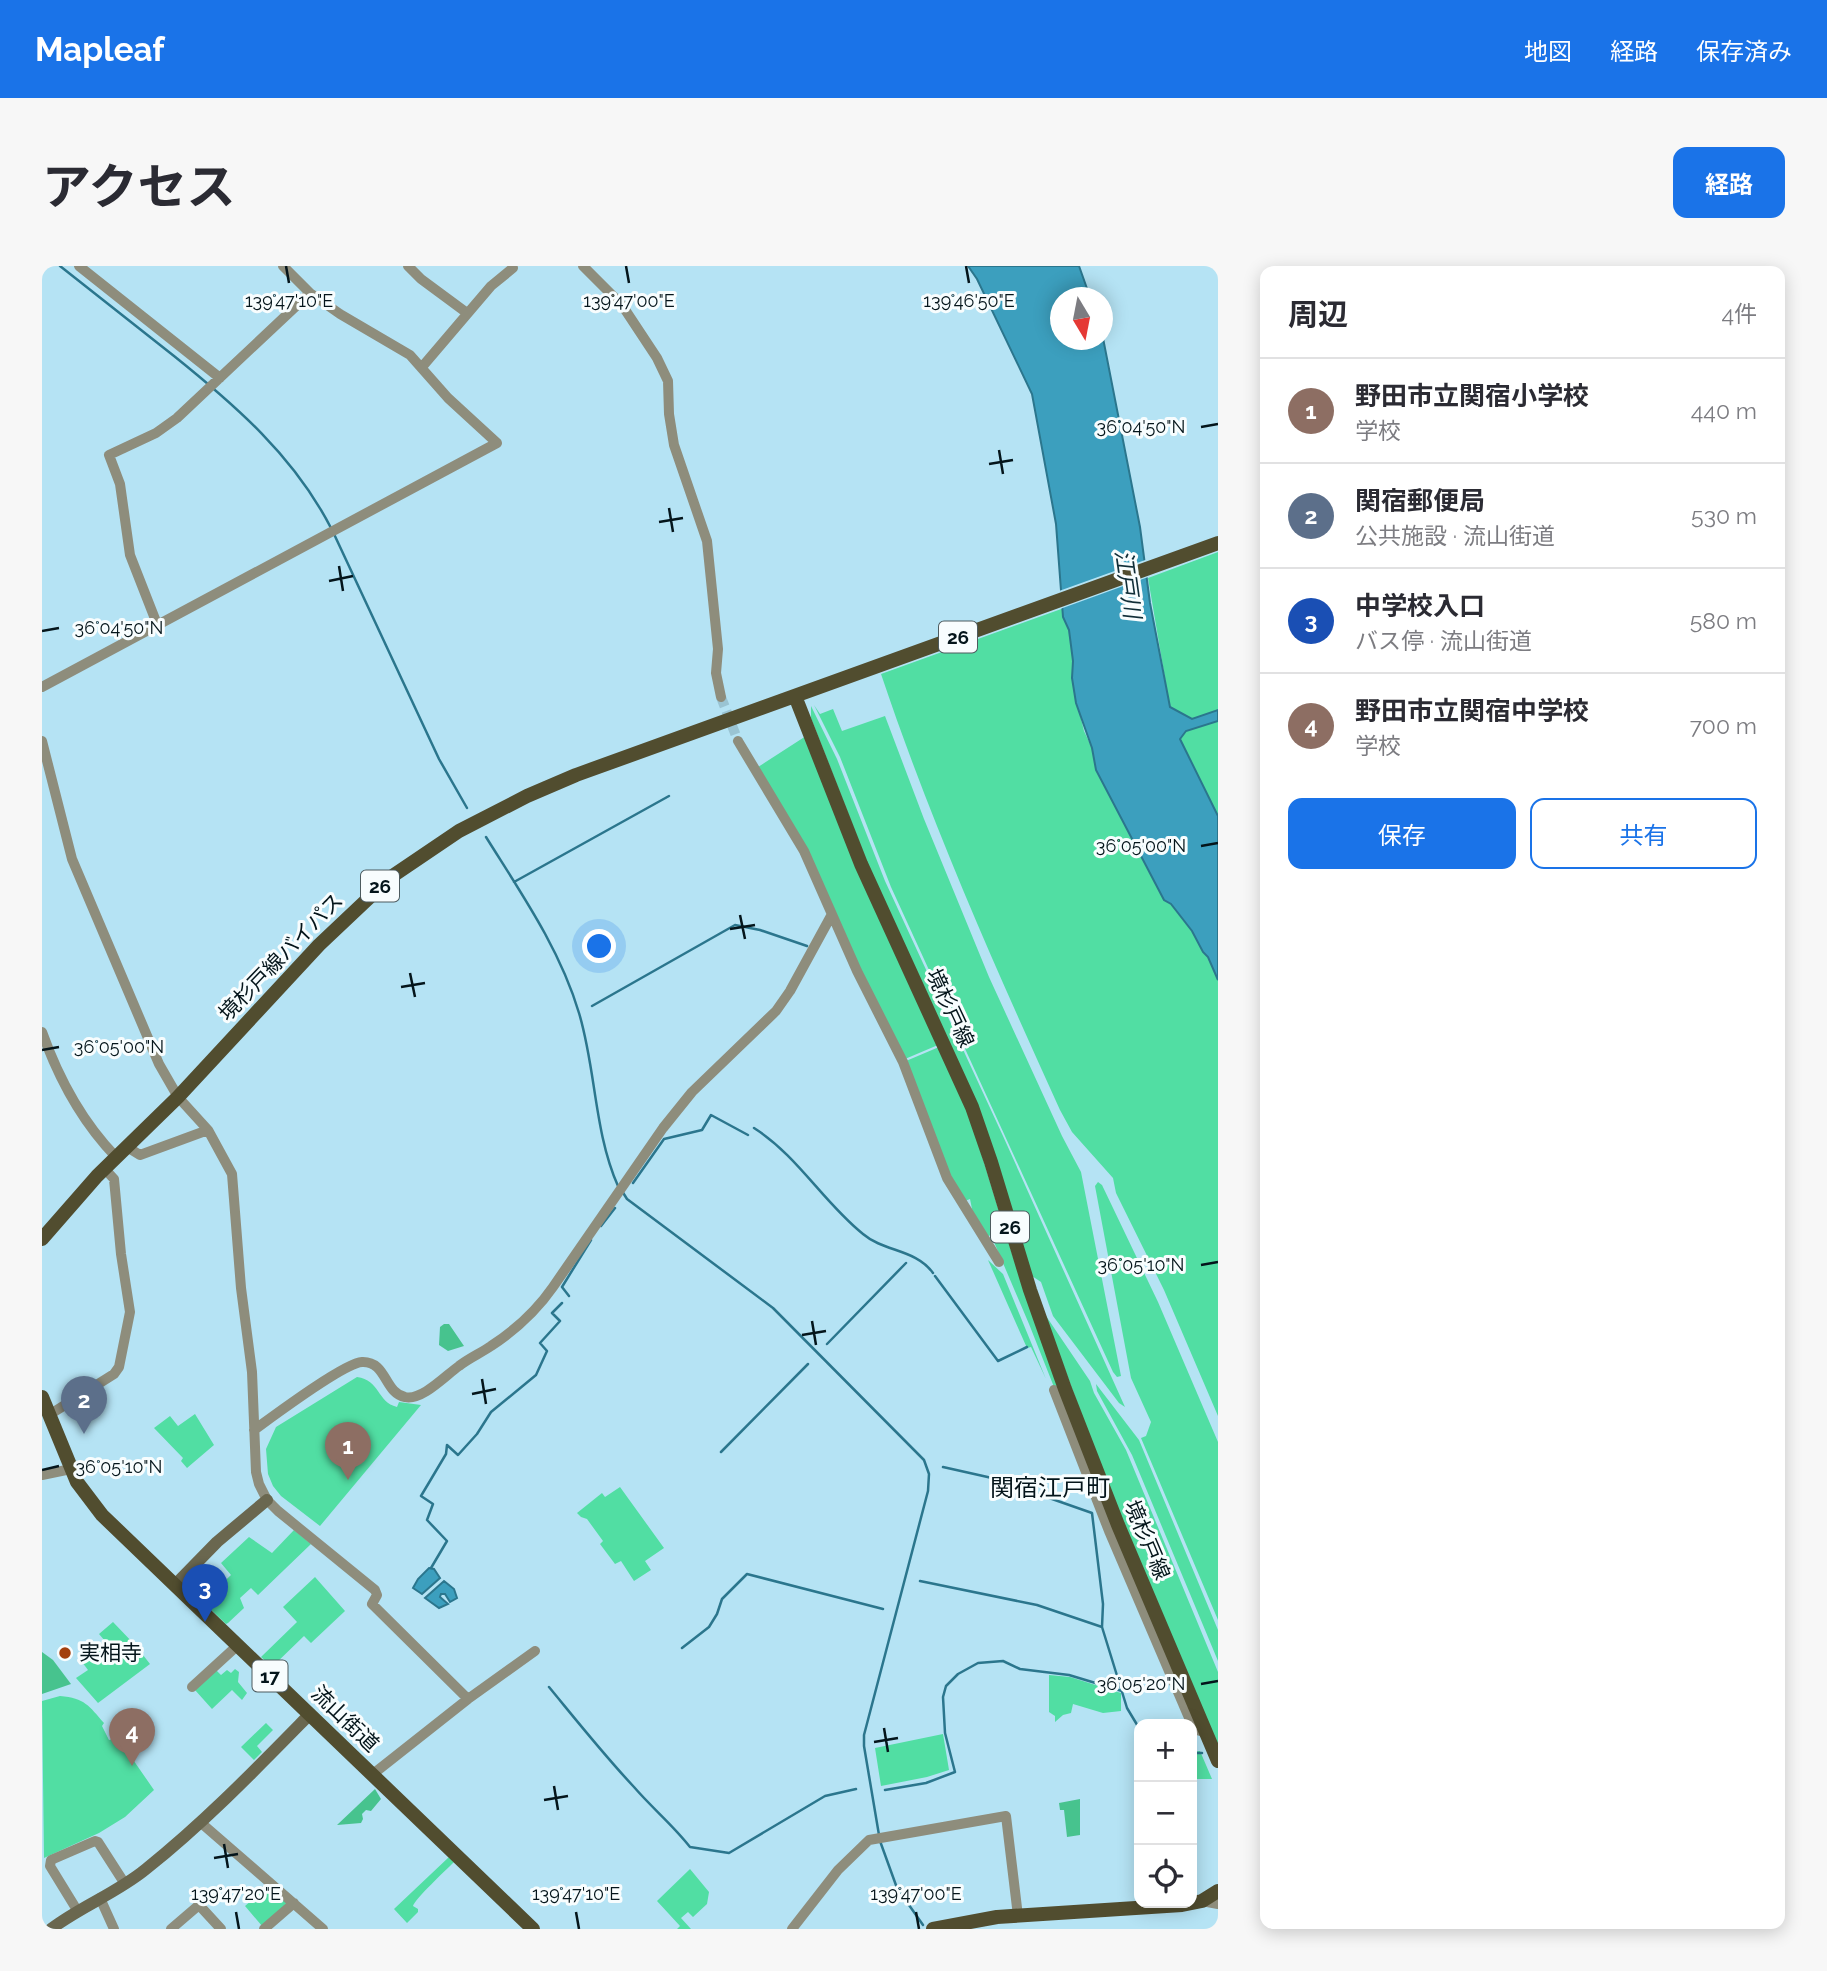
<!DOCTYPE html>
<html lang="ja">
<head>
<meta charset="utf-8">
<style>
	:root { --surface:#fff; --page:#f7f7f7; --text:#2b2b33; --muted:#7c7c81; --line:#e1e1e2; --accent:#1a73e8 }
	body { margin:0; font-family:Raleway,"Noto Sans JP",sans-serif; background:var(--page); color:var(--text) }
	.controls { position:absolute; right:21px; bottom:21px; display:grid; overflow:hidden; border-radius:14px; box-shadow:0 4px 18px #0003 }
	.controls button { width:63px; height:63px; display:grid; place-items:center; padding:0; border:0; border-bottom:2px solid var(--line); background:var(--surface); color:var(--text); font:35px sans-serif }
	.compass { position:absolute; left:1008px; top:21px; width:63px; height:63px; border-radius:50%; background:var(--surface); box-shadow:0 4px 18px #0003; rotate:170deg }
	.you { position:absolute; left:558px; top:681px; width:24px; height:24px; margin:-18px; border:5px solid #fff; border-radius:50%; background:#1a73e8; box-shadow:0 0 0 10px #1a73e833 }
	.badge { display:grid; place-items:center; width:46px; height:46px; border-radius:50%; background:var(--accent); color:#fff; font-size:23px; font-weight:700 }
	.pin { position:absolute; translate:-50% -58px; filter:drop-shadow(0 2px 4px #0008) }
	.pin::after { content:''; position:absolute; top:37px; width:24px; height:21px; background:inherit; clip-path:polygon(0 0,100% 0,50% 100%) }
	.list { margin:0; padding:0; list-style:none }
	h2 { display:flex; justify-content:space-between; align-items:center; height:91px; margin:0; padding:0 28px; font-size:30px }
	h2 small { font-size:23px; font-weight:400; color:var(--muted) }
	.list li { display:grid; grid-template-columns:46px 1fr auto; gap:21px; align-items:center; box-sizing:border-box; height:105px; padding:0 28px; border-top:2px solid var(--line) }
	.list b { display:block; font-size:26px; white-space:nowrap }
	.list p { margin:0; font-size:23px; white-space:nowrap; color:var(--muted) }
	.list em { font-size:23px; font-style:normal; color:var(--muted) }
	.actions { display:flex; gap:14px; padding:21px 28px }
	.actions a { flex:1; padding:16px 0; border:2px solid var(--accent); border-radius:14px; text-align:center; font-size:24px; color:var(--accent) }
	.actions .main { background:var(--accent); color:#fff }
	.icon { flex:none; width:38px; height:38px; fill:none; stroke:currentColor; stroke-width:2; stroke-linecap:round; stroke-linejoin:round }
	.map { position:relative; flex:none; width:1176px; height:1663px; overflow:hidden; border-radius:14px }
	header { display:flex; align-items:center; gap:42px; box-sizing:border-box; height:98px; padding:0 35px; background:var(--accent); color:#fff }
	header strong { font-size:33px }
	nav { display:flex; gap:38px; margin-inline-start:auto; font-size:24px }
	.intro { display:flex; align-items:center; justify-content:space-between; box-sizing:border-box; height:168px; padding:0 42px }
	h1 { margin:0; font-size:49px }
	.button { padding:18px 32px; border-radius:14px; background:var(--accent); color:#fff; font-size:24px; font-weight:700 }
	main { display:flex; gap:42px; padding:0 42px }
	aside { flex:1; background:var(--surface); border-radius:14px; box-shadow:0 4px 18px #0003 }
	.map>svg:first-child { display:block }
	.green { fill:#51dea3 }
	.forest { fill:#47c38e }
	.water { fill:#3c9fbe; stroke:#2b768d; stroke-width:2 }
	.pier { fill:#b5e3f4 }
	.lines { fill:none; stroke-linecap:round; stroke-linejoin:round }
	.stream { stroke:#2b768d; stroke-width:2.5 }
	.street-tunnel { stroke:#9ac4d3; stroke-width:10; stroke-dasharray:10 5; stroke-linecap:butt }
	.street { stroke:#8e8d7c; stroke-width:10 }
	.secondary { stroke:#6a674f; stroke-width:12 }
	.primary { stroke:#514d2f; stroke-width:14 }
	.ticks { fill:none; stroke:#04151b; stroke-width:2.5 }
	.poi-dot { fill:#a33f0d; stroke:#f8fdfe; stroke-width:2.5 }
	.labels { text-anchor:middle; stroke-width:6; stroke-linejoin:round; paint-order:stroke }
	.shield { fill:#f8fdfe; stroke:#4d5b5f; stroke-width:2 }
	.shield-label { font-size:19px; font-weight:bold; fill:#04151b }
	.street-label { font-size:21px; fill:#04151b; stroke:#f8fdfe }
	.poi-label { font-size:21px; fill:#04151b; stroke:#f8fdfe; text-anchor:start }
	.water-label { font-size:23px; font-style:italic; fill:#102e38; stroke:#f8fdfe }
	.quarter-label { font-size:24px; fill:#04151b; stroke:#f8fdfe }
	.ticks-label { font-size:18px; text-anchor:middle; fill:#04151b; stroke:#f8fdfe; stroke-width:6; stroke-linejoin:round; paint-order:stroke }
</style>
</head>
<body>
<header>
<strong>Mapleaf</strong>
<nav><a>地図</a><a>経路</a><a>保存済み</a></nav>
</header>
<div class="intro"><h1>アクセス</h1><a class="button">経路</a></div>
<main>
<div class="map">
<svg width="1176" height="1663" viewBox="0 0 1176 1663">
	<rect width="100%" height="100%" fill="#b5e3f4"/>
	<path class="green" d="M 1176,286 L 1176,444 L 1150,453 L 1128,442 L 1106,312 Z
		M 1022,342 L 1021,351 L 1027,364 L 1031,395 L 1031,420 L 1042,465 L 1050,482 L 1054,504 L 1122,634 L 1129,638 L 1150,665 L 1161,686 L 1166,691 L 1176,714 L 1176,1150 L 1122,1024 L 1074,927 L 1071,912 L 1030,866 L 1018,844 C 953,701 889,557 839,408 Z
		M 772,439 L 778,448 L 791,443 L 800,465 L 843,450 L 882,553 L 947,711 L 1020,870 L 1039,906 L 1079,1110 L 1075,1111 L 1071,1106 L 849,621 L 798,491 Z
		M 769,440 L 795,493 L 843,615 L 961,870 L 1083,1141 L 1077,1137 L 1011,1050 L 999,1016 L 987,1008 L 968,946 L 830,609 L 769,452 Z
		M 1176,455 L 1176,550 L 1138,473 L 1144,465 Z
		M 764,470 L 896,779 L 863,793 L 716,501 Z
		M 897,781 L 929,854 L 971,991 L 1060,1242 L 987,1058 L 949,969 L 944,971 L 931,948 L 928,933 L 923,935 L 903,901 L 864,795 Z
		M 1056,916 L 1060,919 L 1116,1036 L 1176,1176 L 1176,1354 L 1099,1172 L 1104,1170 L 1109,1156 L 1089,1112 L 1053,920 Z
		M 946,994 L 961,1008 L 1004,1113 L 989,1081 L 985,1082 Z
		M 1002,1047 L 1048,1115 L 1052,1127 L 1084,1184 L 1176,1406 L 1176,1481 L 1075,1244 Z
		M 315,1111 C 338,1114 335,1136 355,1141 L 357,1136 L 379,1139 L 278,1260 L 239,1230 L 231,1220 L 226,1208 L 224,1183 L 234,1161 Z
		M 1054,1118 L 1097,1174 L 1176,1364 L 1176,1395 L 1090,1189 L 1055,1125 Z
		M 153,1148 L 172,1179 L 145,1202 L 139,1195 L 141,1192 L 112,1162 L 128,1150 L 136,1160 Z
		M 578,1221 L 622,1282 L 603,1295 L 609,1304 L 592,1315 L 579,1295 L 573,1298 L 558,1278 L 561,1275 L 545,1253 L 539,1251 L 535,1247 L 560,1227 L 563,1231 Z
		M 252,1264 L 269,1278 L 216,1329 L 209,1322 L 198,1332 L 202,1342 L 186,1357 L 184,1358 L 161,1336 L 189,1309 L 179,1297 L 207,1271 L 230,1287 Z
		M 273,1311 L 303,1345 L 269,1377 L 262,1370 L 230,1401 L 219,1391 L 255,1356 L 241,1341 Z
		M 71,1356 L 94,1380 L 108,1398 L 56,1437 L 34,1412 L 46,1404 L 40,1396 L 63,1375 L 57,1368 Z
		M 193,1403 L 197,1406 L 196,1416 L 205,1427 L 200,1434 L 190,1424 L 170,1443 L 153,1424 L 174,1404 L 179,1409 L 185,1404 L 189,1407 Z
		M 1007,1409 L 1028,1411 L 1079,1427 L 1079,1445 L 1061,1447 L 1031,1438 L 1029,1447 L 1021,1449 L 1013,1456 L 1013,1450 L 1007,1446 Z
		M 18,1430 C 43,1432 47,1440 62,1457 L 60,1460 L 67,1474 L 76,1472 L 112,1524 L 83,1551 L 57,1567 L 2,1592 L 0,1435 Z
		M 224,1457 L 231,1464 L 215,1480 L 220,1486 L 212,1494 L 199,1481 Z
		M 901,1468 L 907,1504 L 885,1511 L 839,1520 L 833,1482 Z
		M 1158,1485 L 1170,1513 L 1150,1513 L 1150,1486 Z
		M 407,1591 L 412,1596 C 404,1604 373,1633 371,1640 L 376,1643 L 376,1646 L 365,1657 L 352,1643 Z
		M 648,1603 L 667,1626 L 665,1638 L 651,1651 L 646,1646 L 639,1652 L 649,1663 L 635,1663 L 638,1660 L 615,1635 Z
		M 226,1620 L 244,1635 L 244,1639 L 220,1660 L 203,1640 Z"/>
	<path class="forest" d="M 402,1058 L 407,1058 L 422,1080 L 406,1085 L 397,1079 L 398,1061 Z
		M 0,1386 L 11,1394 L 29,1418 L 0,1428 Z
		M 333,1523 L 339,1533 L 329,1545 L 324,1544 L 320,1548 L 321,1553 L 319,1557 L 295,1559 Z
		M 1038,1533 L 1038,1569 L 1025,1571 L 1022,1544 L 1018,1544 L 1017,1537 Z"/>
	<path class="water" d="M 926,0 L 1037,0 L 1048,31 L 1018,32 L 1018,74 L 1061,72 L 1098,261 L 1108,337 L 1128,441 L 1150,453 L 1176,444 L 1176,455 L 1144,465 L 1138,473 L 1176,550 L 1176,714 L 1166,691 L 1161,686 L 1150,665 L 1129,638 L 1122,634 L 1054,504 L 1050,482 L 1034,437 L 1030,412 L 1031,395 L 1027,364 L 1021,351 L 1014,258 L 990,128 L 935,13 Z
		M 387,1302 L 392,1303 L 398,1312 L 380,1328 L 371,1322 L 376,1313 Z
		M 402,1315 L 412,1323 L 415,1332 L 408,1336 L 403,1328 L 399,1328 L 398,1331 L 406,1338 L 397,1342 L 383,1332 Z"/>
	<path class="pier" d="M 1106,293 L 1109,310 L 1018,343 L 1017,325 Z"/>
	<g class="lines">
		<path class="stream" d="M 18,0 C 56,30 94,60 132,90 C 193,139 252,190 289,262
			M 292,268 L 397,493 L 425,542
			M 444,571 C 479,627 518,683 537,747 C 554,803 552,866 576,920
			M 472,616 L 627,530
			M 550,740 L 693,659 L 718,664 L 765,680
			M 712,862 C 756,890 781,936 821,968 C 842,986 874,983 891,1007
			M 591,917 L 622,873 L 660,864 L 669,849 L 706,869
			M 580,925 L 585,933 L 731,1042 L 882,1194 L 887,1208 L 886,1225 L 822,1469 L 822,1480 L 837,1569
			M 559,960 L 573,942
			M 893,1010 L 956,1095 L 985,1081
			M 527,1030 L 520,1021 L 549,974
			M 785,1078 L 864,997
			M 679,1186 L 766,1098
			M 901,1201 L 950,1212 L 1050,1247 L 1061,1338 L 1060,1361
			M 389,1302 L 405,1275 L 385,1254 L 391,1238 L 379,1230 L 404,1188 L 405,1179 L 416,1189 L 435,1168 L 449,1146 L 494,1109 L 505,1085 L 498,1077 L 518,1055 L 510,1047 L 520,1037
			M 878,1315 L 995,1339 L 1060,1361 L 1085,1442 L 1097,1462
			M 640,1382 L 667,1361 L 675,1348 L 680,1333 L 705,1308 L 841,1343
			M 507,1421 C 535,1455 562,1489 592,1521 C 610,1542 631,1559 648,1581 L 687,1587 L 783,1530 L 814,1523
			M 1150,1487 L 1160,1487
			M 843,1524 L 884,1517 L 913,1506 L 903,1467 L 901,1431 L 904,1420 L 916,1408 L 936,1397 L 961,1395 L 978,1403 L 1027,1409 L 1080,1425
			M 838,1575 L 855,1622 L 881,1659"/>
		<path class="street-tunnel" d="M 679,431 L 696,475"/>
		<path class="street" d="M 37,0 L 178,112
			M 366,0 L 379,13 L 425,47
			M 541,0 L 580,39 L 615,92 L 626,115 L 627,148 L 632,179 L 665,275 L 676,383 L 674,407 L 679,431
			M 380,101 L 449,20 L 471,2
			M 115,358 L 88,289 L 78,218 L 67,189 L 114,167 L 135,152 L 268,27
			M 0,421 L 455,177 L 406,132 L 368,89 L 298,48 L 268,27 L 241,0
			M 0,475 L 30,593 L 117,798 L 136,831 L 166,864 L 190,908 L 199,1022 L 210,1106 L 214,1206 L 217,1218 L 225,1234 L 236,1245 L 333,1324 L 335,1329 L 330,1338 L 426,1433
			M 696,475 L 762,585 L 815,705 L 861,796 L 905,912 L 957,996
			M 0,766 C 16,811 40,856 74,891
			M 85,881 L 98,889 L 166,864
			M 1012,1124 L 1067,1265 L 1148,1454 L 1155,1464 L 1165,1467
			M 7,1149 L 72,1108 L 77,1101 L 88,1046 L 79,988 L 72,913 L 62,902
			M 212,1164 C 230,1151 302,1097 320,1096 C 345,1095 342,1127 363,1131 C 380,1135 404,1109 417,1100 C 427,1092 439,1087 449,1080 C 472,1065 495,1044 511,1021 L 621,862 L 650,826 L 734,745 L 748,725 L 789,650
			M 0,1209 L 29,1203
			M 150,1421 L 196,1379
			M 331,1508 L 426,1433 L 493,1385
			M 158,1556 L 281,1663
			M 58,1632 L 72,1663
			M 1160,1635 L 1176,1638
			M 35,1644 L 8,1600 L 9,1594 L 53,1575 L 56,1576 L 83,1618
			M 129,1663 L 157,1639 L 179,1663
			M 222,1663 L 252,1637
			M 750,1663 L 796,1604 L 827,1574 L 964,1550 L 976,1650"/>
		<path class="secondary" d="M 133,1319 L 175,1276 L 225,1234
			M 9,1663 C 39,1640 75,1627 104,1603 C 163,1556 215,1502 268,1448"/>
		<path class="primary" d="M 753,430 L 819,598 L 930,841 L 949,896 L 988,1024 L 1023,1123 L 1076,1259 L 1176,1495
			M 0,973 L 55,910 L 136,831 L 277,679 L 349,611 L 417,565 L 485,530 L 534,509 L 1176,277
			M 0,1131 L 35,1216 L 60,1249 L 491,1663
			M 891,1663 L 955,1651 L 1140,1639 L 1160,1635 L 1176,1625"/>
	</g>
	<path class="ticks" d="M 244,0 L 247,17M 584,0 L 587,17M 924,0 L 927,17M 1159,161 L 1176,158M 957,184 L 961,208M 947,198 L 971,194M 627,242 L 631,266M 617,256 L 641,252M 297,300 L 301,325M 287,315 L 311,310M 0,365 L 17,362M 1159,580 L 1176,577M 698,649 L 703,673M 688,663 L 713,659M 368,707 L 373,731M 359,721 L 383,717M 0,784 L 17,781M 1159,999 L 1176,996M 770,1055 L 774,1079M 760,1069 L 784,1065M 440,1113 L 444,1138M 430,1128 L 454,1123M 0,1204 L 17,1200M 1159,1418 L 1176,1415M 842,1462 L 846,1486M 832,1476 L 856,1472M 512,1520 L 516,1544M 502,1534 L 526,1530M 182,1578 L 186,1602M 172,1592 L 196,1588M 194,1646 L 197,1663M 534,1646 L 537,1663M 874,1646 L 877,1663"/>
	<circle class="poi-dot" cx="23" cy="1387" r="7"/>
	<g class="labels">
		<g class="shield">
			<rect x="897" y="355.5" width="38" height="31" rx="5"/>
			<rect x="319" y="604.5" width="38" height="31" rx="5"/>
			<rect x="949" y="945.5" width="38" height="31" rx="5"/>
			<rect x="210.5" y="1394.5" width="35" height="31" rx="5"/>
		</g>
		<g class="shield-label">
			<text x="916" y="378">26</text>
			<text x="338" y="627">26</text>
			<text x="968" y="968">26</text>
			<text x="228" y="1417">17</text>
		</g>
		<g class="street-label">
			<text transform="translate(239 691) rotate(-46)" y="7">境杉戸線バイパス</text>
			<text transform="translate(908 742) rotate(65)" y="7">境杉戸線</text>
			<text transform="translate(1105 1274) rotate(67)" y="7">境杉戸線</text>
			<text transform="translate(303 1453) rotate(44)" y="7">流山街道</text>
		</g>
		<g class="poi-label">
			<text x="37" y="1394">実相寺</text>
		</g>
		<g class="water-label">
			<text transform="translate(1086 318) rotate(82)" y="8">江戸川</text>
		</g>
		<g class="quarter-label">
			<text x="1008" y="1230">関宿江戸町</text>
		</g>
	</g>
	<g class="ticks-label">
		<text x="927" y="41">139°46'50"E</text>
		<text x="247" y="41">139°47'10"E</text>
		<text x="587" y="41">139°47'00"E</text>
		<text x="1099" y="167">36°04'50"N</text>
		<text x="77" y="368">36°04'50"N</text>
		<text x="1099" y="586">36°05'00"N</text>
		<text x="77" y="787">36°05'00"N</text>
		<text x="1099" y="1005">36°05'10"N</text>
		<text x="77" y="1207">36°05'10"N</text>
		<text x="1099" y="1424">36°05'20"N</text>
		<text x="194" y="1634">139°47'20"E</text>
		<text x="534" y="1634">139°47'10"E</text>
		<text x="874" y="1634">139°47'00"E</text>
	</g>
</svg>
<div class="controls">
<button>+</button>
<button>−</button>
<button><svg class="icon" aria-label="locate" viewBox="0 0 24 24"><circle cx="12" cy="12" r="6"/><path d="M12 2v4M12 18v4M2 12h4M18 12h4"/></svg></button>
</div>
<svg class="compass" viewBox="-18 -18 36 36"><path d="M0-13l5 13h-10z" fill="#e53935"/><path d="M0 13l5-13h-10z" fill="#7c7c81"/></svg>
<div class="you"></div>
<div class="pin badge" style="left:306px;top:1214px;background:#8d6e63">1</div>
<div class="pin badge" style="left:42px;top:1168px;background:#5c6f8a">2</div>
<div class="pin badge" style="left:163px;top:1356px;background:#1a4fb4">3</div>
<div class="pin badge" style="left:90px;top:1500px;background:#8d6e63">4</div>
</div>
<aside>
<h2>周辺<small>4件</small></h2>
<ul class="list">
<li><span class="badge" style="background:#8d6e63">1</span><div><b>野田市立関宿小学校</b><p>学校</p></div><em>440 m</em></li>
<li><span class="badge" style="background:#5c6f8a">2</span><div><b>関宿郵便局</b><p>公共施設 · 流山街道</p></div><em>530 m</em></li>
<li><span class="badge" style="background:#1a4fb4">3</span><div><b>中学校入口</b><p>バス停 · 流山街道</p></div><em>580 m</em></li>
<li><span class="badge" style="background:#8d6e63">4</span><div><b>野田市立関宿中学校</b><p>学校</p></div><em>700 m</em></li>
</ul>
<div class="actions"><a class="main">保存</a><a>共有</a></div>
</aside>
</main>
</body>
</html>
